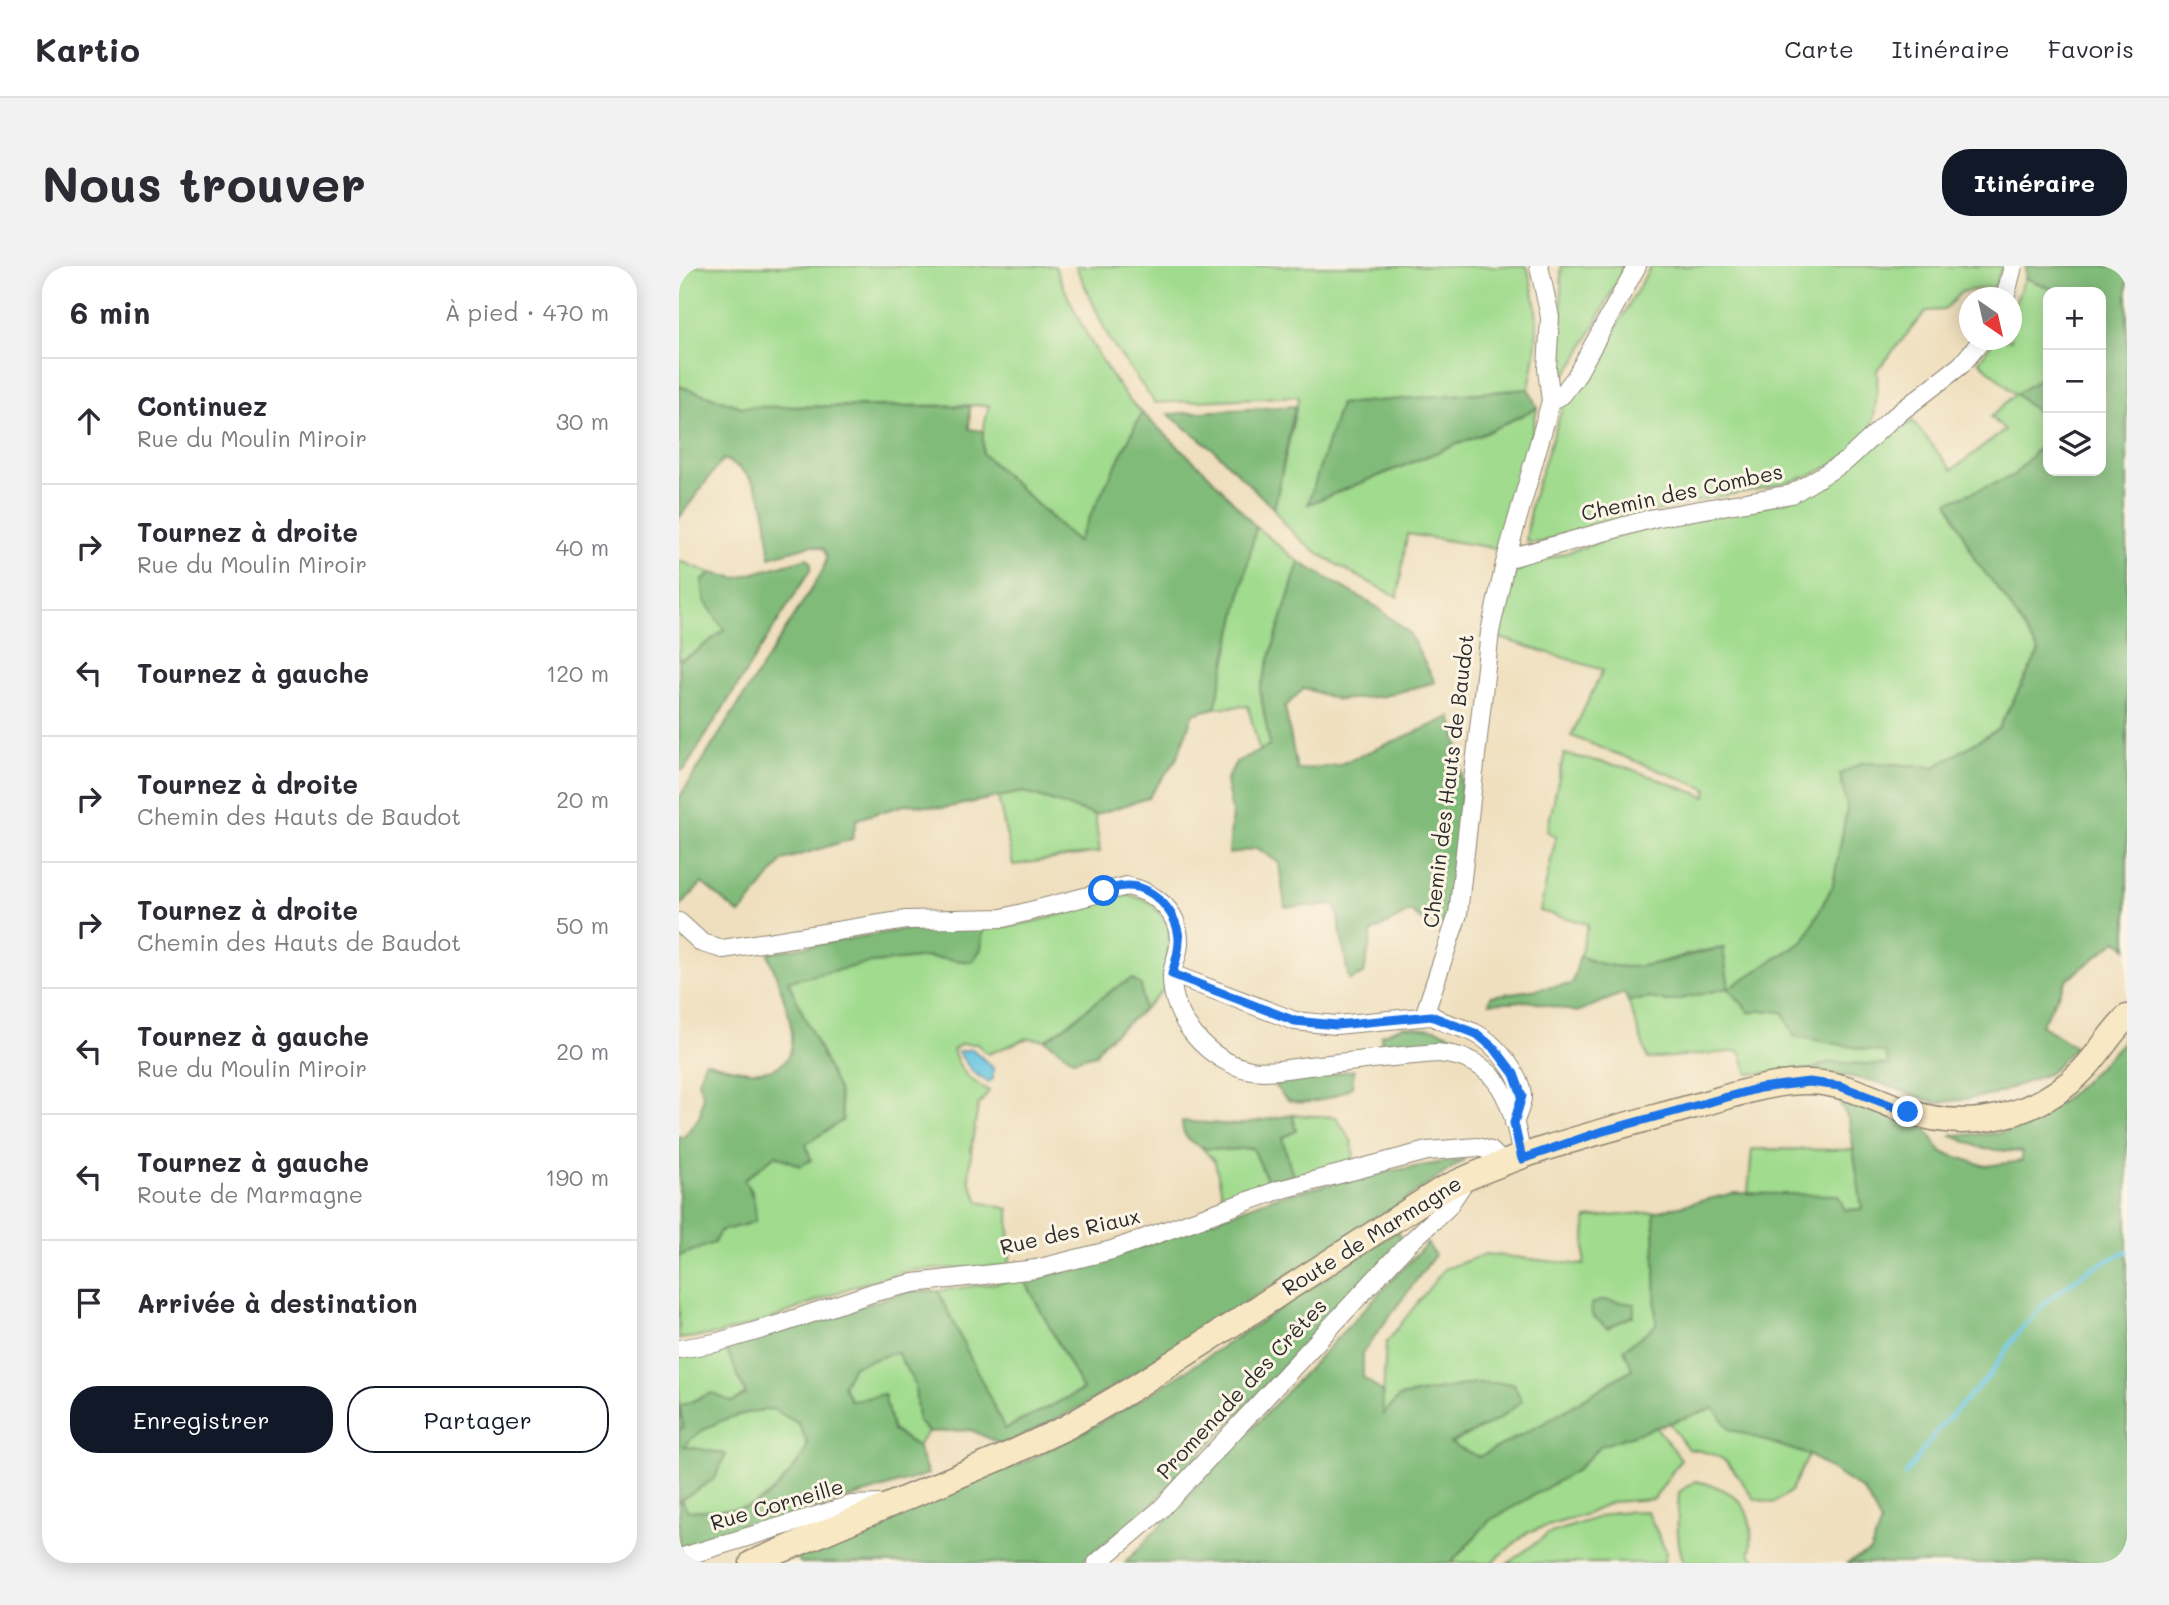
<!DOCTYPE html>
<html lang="fr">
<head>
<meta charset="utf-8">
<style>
	:root { --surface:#fff; --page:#f2f2f3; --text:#2b2b33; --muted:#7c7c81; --line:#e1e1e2; --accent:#111827 }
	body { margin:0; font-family:Mali,sans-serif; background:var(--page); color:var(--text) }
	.controls { position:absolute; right:21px; top:21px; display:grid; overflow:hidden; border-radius:14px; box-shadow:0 4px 18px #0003 }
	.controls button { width:63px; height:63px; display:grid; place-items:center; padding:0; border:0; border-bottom:2px solid var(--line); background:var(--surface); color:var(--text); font:35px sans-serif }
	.compass { position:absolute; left:1280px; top:21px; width:63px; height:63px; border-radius:50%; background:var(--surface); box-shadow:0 4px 18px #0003; rotate:146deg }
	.stop { position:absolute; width:21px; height:21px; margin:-16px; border:5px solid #1a73e8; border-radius:50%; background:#fff }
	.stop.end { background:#1a73e8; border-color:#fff; box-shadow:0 2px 7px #0008 }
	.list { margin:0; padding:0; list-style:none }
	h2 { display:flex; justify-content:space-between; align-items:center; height:91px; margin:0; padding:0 28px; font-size:30px }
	h2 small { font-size:23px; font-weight:400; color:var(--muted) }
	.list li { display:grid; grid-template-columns:46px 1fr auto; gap:21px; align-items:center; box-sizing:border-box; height:126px; padding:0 28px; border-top:2px solid var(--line) }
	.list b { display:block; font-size:26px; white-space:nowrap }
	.list p { margin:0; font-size:23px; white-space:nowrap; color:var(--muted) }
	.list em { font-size:23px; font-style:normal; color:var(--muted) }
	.actions { display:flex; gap:14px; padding:21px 28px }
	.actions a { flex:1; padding:16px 0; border:2px solid var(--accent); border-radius:28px; text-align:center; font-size:24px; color:var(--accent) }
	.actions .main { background:var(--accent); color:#fff }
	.icon { flex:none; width:38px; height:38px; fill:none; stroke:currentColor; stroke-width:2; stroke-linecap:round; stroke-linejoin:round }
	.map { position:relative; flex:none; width:1448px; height:1297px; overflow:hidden; border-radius:28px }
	header { display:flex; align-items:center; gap:42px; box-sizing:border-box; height:98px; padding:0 35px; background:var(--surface); border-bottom:2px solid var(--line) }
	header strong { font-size:33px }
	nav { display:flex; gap:38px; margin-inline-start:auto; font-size:24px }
	.intro { display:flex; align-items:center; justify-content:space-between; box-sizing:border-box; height:168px; padding:0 42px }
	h1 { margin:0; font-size:49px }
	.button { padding:18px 32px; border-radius:28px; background:var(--accent); color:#fff; font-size:24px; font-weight:700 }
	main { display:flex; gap:42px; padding:0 42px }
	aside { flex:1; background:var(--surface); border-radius:28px; box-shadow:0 4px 18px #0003 }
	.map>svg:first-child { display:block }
	.green { fill:#a0db8e; stroke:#66835c; stroke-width:2 }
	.forest { fill:#80bb79; stroke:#567352; stroke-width:2; fill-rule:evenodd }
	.water { fill:#64c4e2; stroke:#487886; stroke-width:2 }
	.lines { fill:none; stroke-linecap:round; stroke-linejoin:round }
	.stream { stroke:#64c4e2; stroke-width:4.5 }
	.street-casing { stroke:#8d8574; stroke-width:20 }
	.secondary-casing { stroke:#8d8574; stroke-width:27 }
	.street { stroke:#fff; stroke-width:18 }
	.secondary { stroke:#f8e8c3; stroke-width:24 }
	.route { stroke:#1a73e8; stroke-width:9 }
	.labels { text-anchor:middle; stroke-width:6; stroke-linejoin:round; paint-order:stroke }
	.street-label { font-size:21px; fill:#2b2b2b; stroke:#fcf5e5 }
</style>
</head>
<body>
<header>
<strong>Kartio</strong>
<nav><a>Carte</a><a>Itinéraire</a><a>Favoris</a></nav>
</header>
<div class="intro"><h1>Nous trouver</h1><a class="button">Itinéraire</a></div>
<main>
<aside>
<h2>6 min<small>À pied · 470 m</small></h2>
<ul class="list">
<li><svg class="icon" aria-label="ahead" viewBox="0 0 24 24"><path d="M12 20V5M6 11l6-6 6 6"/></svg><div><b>Continuez</b><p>Rue du Moulin Miroir</p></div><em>30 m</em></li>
<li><svg class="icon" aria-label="right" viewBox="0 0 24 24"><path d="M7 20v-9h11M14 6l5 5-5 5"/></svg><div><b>Tournez à droite</b><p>Rue du Moulin Miroir</p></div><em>40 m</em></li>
<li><svg class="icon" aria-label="left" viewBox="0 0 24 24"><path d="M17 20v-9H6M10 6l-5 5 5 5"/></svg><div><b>Tournez à gauche</b></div><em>120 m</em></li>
<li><svg class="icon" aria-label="right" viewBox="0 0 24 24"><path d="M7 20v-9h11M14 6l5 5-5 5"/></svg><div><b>Tournez à droite</b><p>Chemin des Hauts de Baudot</p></div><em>20 m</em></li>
<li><svg class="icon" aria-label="right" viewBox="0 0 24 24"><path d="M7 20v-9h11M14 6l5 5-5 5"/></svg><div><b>Tournez à droite</b><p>Chemin des Hauts de Baudot</p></div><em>50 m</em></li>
<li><svg class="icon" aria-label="left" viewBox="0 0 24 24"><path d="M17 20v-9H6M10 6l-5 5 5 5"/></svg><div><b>Tournez à gauche</b><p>Rue du Moulin Miroir</p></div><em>20 m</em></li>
<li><svg class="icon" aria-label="left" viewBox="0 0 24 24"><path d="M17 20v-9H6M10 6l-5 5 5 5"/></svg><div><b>Tournez à gauche</b><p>Route de Marmagne</p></div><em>190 m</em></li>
<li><svg class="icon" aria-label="arrive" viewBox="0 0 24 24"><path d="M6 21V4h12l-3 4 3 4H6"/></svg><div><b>Arrivée à destination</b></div></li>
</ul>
<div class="actions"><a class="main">Enregistrer</a><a>Partager</a></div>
</aside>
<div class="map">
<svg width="1448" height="1297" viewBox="0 0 1448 1297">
	<rect width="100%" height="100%" fill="#fcf5e5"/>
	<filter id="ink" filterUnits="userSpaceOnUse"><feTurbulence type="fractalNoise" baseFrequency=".0143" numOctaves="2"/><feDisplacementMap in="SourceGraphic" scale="14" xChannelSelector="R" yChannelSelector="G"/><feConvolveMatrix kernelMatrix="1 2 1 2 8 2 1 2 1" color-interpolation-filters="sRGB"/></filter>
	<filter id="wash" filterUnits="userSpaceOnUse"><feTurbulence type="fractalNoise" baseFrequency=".00686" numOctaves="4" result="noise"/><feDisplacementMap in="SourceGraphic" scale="28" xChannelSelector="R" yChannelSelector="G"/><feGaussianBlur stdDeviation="1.57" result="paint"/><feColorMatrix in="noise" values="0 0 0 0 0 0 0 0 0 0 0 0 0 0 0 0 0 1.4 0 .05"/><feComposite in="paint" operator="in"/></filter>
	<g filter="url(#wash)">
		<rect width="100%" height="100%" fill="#efdfbe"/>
		<path class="green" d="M 0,0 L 376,0 C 393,43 429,116 463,147 L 399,276 L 304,188 L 304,165 L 310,139 L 63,141 L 0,120 Z
			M 397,0 L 848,0 C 862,50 860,73 850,123 L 661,138 L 630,238 L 806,167 L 858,142 L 848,195 L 822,283 L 728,268 L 719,331 C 677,309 620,285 595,243 L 620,130 L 476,137 L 431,75 Z
			M 882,0 L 943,0 L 943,7 L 896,96 L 883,112 Z
			M 972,0 L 1323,0 L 1317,20 L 1282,26 L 1265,44 L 1247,45 L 1198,104 C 1199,118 1197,155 1189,167 C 1151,221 1070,222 1013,236 C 963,248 913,262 863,276 L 847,276 L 852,237 L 884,140 L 910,110 Z
			M 1346,12 L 1381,26 L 1369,26 L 1369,112 L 1362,112 L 1337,128 L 1369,155 L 1369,172 L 1334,210 L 1270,236 L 1296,294 L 1324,329 L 1360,386 L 1319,463 L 1256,501 L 1185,496 L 1168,543 L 1154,619 L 1125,675 L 1089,697 L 1084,744 L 1104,746 L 1153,777 L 1206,787 L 1211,800 L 1149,796 L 1131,804 L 1069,808 L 1061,785 L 969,793 L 949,735 L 972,732 L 988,736 L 1045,682 C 990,686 958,718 901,690 L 909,658 L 861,645 L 877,571 L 868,565 L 885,488 L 949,502 L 1027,531 L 1028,523 L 892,470 L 924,404 L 818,371 L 831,309 L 855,297 L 953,266 L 1107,235 L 1234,155 L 1273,204 L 1326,164 L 1312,151 L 1336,128 L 1300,95 L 1315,74 L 1332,74 L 1333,44 Z
			M 577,261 L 620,296 L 581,424 L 591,480 L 580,484 L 569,440 L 536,442 Z
			M 0,295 L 33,307 L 23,315 L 45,364 L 14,388 L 0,394 Z
			M 344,526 L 416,549 L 421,586 L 334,599 L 319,531 Z
			M 445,627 L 471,636 L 491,660 L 486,722 L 464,744 L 462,720 L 437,721 L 387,761 L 366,774 L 349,772 L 309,788 L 298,778 L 282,778 L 274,784 C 281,806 290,814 310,825 L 299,840 L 293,877 L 290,913 L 300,936 L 330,943 L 331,1000 L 234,1004 L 175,1020 L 87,1055 L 39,1068 L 0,1073 L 0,990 L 41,965 L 75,956 L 73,925 L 64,914 L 97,889 L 120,900 L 132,894 L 127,878 L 164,854 L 159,824 L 109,715 L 185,698 L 248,691 L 293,696 L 302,683 L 304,662 C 335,661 363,655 392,645 C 410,639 426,630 445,627 Z
			M 614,849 L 657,851 L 673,876 L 675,896 L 614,910 L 603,872 L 617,865 Z
			M 523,882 L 545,884 L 574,882 L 589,916 L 544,932 L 536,896 Z
			M 1073,883 L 1176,884 L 1183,943 L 1166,944 L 1069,927 Z
			M 975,946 L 977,1059 L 945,1083 L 954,1102 L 869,1155 L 800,1191 L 770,1178 L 819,1154 L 843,1135 L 796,1117 L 720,1131 L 703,1150 L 707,1077 L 765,1003 L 807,988 L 905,999 L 907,952 Z
			M 345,1013 L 404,1124 L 325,1163 L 259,1025 Z
			M 47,1082 L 67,1128 L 53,1136 L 1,1140 L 4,1162 L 0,1163 L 0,1090 Z
			M 218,1086 L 236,1119 L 239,1155 L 249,1166 L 238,1180 L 172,1135 L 164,1120 L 174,1100 Z
			M 1035,1141 L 1050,1163 L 1130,1189 L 1111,1226 L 1094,1237 L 1076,1233 C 1050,1202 1056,1189 1009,1183 L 990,1157 Z
			M 94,1143 L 120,1158 L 129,1178 C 122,1198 91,1234 70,1240 C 52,1246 28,1244 9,1245 L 2,1234 L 34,1213 L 47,1189 L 4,1181 C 25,1157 63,1145 94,1143 Z
			M 977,1161 L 1002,1193 L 975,1233 L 932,1236 L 908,1248 L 849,1266 L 812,1297 L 772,1297 L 810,1255 L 898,1204 L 921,1180 Z
			M 1016,1215 C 1059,1223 1078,1243 1071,1288 L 1080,1297 L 1005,1297 C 996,1274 999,1250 1000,1226 Z
			M 968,1245 L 987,1285 L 985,1297 L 829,1297 L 869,1268 L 935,1246 Z"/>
		<path class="forest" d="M 1347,0 L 1448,0 L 1448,683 L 1438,674 L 1387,715 L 1362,759 L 1396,781 L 1371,807 L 1314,829 L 1258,837 L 1195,815 L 1131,804 L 1149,796 L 1210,799 L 1206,787 L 1115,770 L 1104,746 L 1084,744 L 1071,747 L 1049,722 L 988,736 L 972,732 L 949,735 L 945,727 L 898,746 L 849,735 L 810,737 L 812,730 L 893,718 L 901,690 C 952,715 993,690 1044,682 L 1050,722 L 1125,675 L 1154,619 L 1168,543 L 1161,508 L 1185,496 L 1256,501 L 1319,463 L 1360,386 L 1324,329 L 1296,294 L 1269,236 L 1334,210 L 1369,172 L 1369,205 L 1422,205 L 1422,26 L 1381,26 L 1346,12 Z
			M 1362,112 L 1369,112 L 1369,155 L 1337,128 Z
			M 0,120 L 63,141 L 291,140 L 290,163 L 304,165 L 304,188 L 398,276 L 463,147 L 530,209 L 577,261 L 536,442 L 514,448 L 498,492 L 469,532 L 416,549 L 344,526 L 265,542 L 229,538 L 178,553 L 173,573 L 104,594 L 61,648 L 23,617 L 0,642 L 0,532 L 143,306 L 148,292 L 145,283 L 132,279 L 91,291 C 88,250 87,210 44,193 L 0,252 Z
			M 850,123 L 858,142 L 806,167 L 629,238 L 661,138 Z
			M 616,140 L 595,243 L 534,183 L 489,148 Z
			M 128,292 L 132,296 L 132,303 L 5,504 L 0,504 L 0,394 L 14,388 L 45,364 L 26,335 L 23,315 L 33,307 L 58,312 Z
			M 620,296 L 698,341 L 730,367 L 756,416 L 705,430 L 659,434 L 625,422 L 606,441 L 618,504 L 659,499 L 772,451 C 793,516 777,593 770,659 L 742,654 L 732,645 L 693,666 L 685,708 L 670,714 L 657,639 L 606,641 L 600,597 L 578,582 L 550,588 L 553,546 L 547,515 L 557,496 L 591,480 L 581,424 Z
			M 304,662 L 302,683 L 293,696 L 248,691 L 185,698 L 109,715 L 159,824 L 164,854 L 127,878 L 132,894 L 121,900 L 97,889 L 65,914 C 74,928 78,939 76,956 L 41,965 L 35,977 L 0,990 L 0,870 L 4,872 L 21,850 L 24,829 L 19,816 L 26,795 C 51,803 109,820 113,777 C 115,753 97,711 89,687 L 221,664 Z
			M 453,713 L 462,719 L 464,744 L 423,778 L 417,788 L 395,794 L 366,774 C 396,756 421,728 453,713 Z
			M 724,760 L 757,763 L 793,777 L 792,784 C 764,772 732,785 702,776 L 702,769 Z
			M 1448,771 L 1448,1297 L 1168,1297 L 1191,1285 L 1202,1257 L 1185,1225 L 1130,1189 L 1050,1163 L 1035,1142 L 921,1180 L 898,1204 L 810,1255 L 772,1297 L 446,1297 L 748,977 L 756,989 L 684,1086 L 684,1111 L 703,1126 L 704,1149 L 720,1131 L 796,1117 L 834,1117 L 843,1135 L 819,1154 L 771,1177 L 800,1191 L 869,1155 L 953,1103 L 945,1083 L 977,1059 L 975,946 L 1055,927 L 1159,929 L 1166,944 L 1183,943 L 1170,854 L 1158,832 C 1190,838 1214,854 1246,861 L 1262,886 L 1307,900 L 1343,895 L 1343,886 L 1305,883 L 1271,869 C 1287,868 1304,869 1320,867 C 1369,859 1416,805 1448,771 Z
			M 675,804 L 673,820 C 660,830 633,839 615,836 C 606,835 600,825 595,818 Z
			M 614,849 L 617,865 L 603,872 L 614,910 L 589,916 L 574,882 C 551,884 502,890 503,855 L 556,859 Z
			M 786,893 L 698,953 L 402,1141 L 324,1179 L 292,1164 L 249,1166 L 239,1155 L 236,1119 L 218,1086 L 174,1100 L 164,1120 L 172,1135 L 205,1128 L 214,1165 L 238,1180 L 249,1208 L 0,1285 L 0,1163 L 4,1162 L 1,1140 L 33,1127 L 53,1136 L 67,1128 L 47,1082 L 230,1025 L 259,1025 L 326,1163 L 404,1124 L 345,1013 L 397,1002 L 463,981 L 593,932 L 692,908 ZM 94,1143 L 120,1158 L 129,1178 C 122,1197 91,1235 70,1240 C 52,1245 28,1243 9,1245 L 2,1234 L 35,1213 L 47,1188 L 5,1180 C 25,1157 63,1145 94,1143 Z
			M 718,965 L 723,975 L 476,1236 L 401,1297 L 122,1297 L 117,1291 L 260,1227 L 346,1196 L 410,1163 L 481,1122 Z
			M 925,1034 L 956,1038 L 954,1050 L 928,1062 L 913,1049 L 912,1038 Z"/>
		<path class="water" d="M 293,783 L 314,802 L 314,813 L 309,816 L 294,806 L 279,786 Z"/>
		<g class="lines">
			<path class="stream" d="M 1226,1209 L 1262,1160 L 1310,1110 L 1338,1068 L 1369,1034 L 1408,1005 L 1448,985"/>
		</g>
	</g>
	<g filter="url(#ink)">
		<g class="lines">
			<g class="street-casing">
				<path id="street" d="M 1326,32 L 1334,0
					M 872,135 L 883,129 L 896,112 L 958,0
					M 827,293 L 975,252 L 1113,228 L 1167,195 L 1211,154 L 1282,99 L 1303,74
					M 0,656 L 23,677 L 44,683 L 227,654 L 324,652 L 448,620 C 476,626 501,646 500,677 C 500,688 494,698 493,708 C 491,752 529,796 572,804 C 590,807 612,802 630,800 C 673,796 715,790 758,787 C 822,791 834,838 843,893
					M 493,708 L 616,755 L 657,759 L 752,750
					M 835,857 C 838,849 843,839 843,831 C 843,809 815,776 796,767 C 778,759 760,758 747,744 L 779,648 L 811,366 L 827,293 L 872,135 L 868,103 L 871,51 L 860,0
					M 0,1083 L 36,1077 L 98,1059 L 196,1026 L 235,1017 L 357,1003 L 433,984 L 600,924 L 748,885 L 799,881 L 812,885 L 825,898
					M 0,1292 L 172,1239 L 203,1238
					M 418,1297 L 481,1244 L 727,980 L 768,942 L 788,912"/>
			</g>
			<g class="secondary-casing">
				<path id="secondary" d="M 73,1297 L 324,1191 L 388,1161 L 453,1123 L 760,925 C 837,886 929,864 1012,841 C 1050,831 1092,815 1131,816 C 1167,817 1196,834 1228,845 C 1288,867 1359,851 1404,804 C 1420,788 1431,767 1448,751"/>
			</g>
			<use href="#street" class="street"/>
			<use href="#secondary" class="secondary"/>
		</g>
	</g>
	<g class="lines" filter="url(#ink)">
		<path class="route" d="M 425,625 C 432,623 440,620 447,620 C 475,619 500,649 500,675 C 500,686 496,698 493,708 L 616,755 L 657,759 L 752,750 L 798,768 L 816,783 L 835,808 L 843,830 L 835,857 L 843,893 L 921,866 L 1081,822 L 1130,816 L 1161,820 L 1229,846"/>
	</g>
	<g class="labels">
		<g class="street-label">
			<text transform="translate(1003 227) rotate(-12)" y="7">Chemin des Combes</text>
			<text transform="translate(770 515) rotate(-83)" y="7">Chemin des Hauts de Baudot</text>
			<text transform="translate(391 966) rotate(-13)" y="7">Rue des Riaux</text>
			<text transform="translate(693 970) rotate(-32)" y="7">Route de Marmagne</text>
			<text transform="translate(563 1123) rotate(-47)" y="7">Promenade des Crêtes</text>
			<text transform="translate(98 1239) rotate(-16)" y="7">Rue Corneille</text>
		</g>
	</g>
</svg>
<div class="controls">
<button>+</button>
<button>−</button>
<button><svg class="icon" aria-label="layers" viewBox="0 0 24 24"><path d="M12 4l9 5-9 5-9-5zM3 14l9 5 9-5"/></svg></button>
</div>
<svg class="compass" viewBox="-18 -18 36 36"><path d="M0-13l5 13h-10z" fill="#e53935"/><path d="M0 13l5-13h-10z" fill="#7c7c81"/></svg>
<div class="stop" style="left:425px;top:625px"></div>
<div class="stop end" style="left:1229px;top:846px"></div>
</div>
</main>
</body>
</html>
